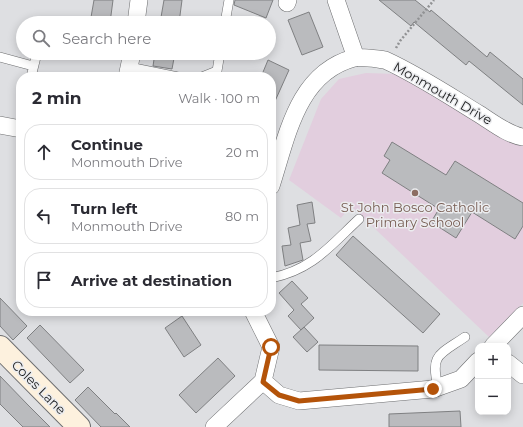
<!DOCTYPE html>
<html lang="en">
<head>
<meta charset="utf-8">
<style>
	:root { --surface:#fff; --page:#f7f7f7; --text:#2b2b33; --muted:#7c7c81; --line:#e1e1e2 }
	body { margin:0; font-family:Montserrat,sans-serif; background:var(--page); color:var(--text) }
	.controls { position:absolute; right:12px; bottom:12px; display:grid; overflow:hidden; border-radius:8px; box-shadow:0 2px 10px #0003 }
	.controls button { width:36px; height:36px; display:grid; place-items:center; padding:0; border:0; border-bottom:1px solid var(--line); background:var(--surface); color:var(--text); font:20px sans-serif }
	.stop { position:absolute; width:12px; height:12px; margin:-9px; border:3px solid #b45309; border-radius:50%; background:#fff }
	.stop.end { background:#b45309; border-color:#fff; box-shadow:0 1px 4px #0008 }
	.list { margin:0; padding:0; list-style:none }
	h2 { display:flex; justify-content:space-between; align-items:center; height:52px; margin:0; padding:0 16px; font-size:17px }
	h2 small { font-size:13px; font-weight:400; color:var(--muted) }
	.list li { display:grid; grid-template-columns:26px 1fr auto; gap:12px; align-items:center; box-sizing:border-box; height:56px; margin:0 8px 8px; padding:0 8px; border:1px solid var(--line); border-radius:16px }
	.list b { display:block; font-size:15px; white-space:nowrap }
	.list p { margin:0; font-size:13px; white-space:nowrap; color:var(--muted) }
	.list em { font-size:13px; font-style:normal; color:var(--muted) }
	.icon { flex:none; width:22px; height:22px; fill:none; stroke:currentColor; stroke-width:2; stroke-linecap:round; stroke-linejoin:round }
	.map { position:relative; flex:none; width:523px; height:427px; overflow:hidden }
	.search { position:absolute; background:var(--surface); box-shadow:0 2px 10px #0003; left:16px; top:16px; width:260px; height:44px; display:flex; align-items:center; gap:10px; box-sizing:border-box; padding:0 14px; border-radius:22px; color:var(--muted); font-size:15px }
	.panel { position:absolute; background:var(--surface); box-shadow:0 2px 10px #0003; left:16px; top:72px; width:260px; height:244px; border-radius:16px }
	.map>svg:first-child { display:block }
	.education { fill:#e2cede }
	.building { fill:#babbbe; stroke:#7f8082 }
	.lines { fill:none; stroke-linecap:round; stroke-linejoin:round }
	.lane-casing { stroke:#6d6e70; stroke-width:10 }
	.street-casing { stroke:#6d6e70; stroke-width:18 }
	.secondary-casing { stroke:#6d6e70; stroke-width:24 }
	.path { stroke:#919294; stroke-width:2.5; stroke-dasharray:2 2; stroke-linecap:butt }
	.lane { stroke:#fff; stroke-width:9 }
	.street { stroke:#fff; stroke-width:17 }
	.secondary { stroke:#fdf1de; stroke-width:22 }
	.route { stroke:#b45309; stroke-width:5 }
	.education-dot { fill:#8d6e63; stroke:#ebecef; stroke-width:1.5 }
	.labels { text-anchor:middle; stroke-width:3; stroke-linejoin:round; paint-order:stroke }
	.street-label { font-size:13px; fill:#1b1c1d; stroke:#ebecef }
	.education-label { font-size:13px; fill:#785e54; stroke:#ebecef }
</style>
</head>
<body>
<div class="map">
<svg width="523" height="427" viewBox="0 0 523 427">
	<rect width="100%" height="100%" fill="#dedfe2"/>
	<path class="education" d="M 366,73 L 397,74 L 523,145 L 523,303 L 489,337 L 351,206 L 341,218 L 289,180 L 321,99 L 339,79 Z"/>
	<path class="building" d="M 94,0 L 113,0 L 110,23 L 90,23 Z
		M 164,0 L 182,0 L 179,23 L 160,23 Z
		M 235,0 L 273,0 L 266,18 L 234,5 Z
		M 379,0 L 415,0 L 430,12 L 431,10 L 487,57 L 490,52 L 523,79 L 523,105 L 469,61 L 466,65 L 414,22 L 411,26 Z
		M 309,12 L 323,47 L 302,55 L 288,20 Z
		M 155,53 L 175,53 L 172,69 L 153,66 Z
		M 268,60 L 289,70 L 271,110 L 271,77 L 261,77 Z
		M 392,142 L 446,175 L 455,161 L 523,203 L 523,226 L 515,239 L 472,212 L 456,238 L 431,222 L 439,209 L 382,173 L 390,160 L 384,156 Z
		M 312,202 L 315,223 L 307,224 L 311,241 L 300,243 L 303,260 L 285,266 L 282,246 L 291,245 L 288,228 L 300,225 L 297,205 Z
		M 353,236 L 440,314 L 423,333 L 336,255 Z
		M 292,281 L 308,298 L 301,304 L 314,318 L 301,330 L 288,316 L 294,310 L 279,293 Z
		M 0,298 L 27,326 L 13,340 L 0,326 Z
		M 182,316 L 201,345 L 184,357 L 165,328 Z
		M 40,325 L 84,370 L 70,383 L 27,338 Z
		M 304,327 L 318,342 L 307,352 L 293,337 Z
		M 319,345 L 418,346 L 418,371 L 319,370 Z
		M 218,358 L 235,376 L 196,413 L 179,395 Z
		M 0,376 L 28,405 L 50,427 L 23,427 L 0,404 Z
		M 88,387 L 115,414 L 116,413 L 130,427 L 101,427 L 75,400 Z
		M 460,411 L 461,427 L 389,427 L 389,414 Z"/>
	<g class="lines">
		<g class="lane-casing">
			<path id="lane" d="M 225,23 L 229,0
				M 0,57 L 33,66
				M 129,67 L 178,77
				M 31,77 L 37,53
				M 202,77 L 217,71 L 220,53
				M 271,278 C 312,270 330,246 359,219
				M 438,387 C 430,354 439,355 465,337"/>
		</g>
		<g class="street-casing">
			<path id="street" d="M 336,0 L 356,58
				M 287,3 L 288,0
				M 136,23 L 139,0
				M 127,77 L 132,53
				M 0,125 L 21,129
				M 271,186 C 287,137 297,73 354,58 C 363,56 376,59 385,60 C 418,75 448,95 479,114 C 492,122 508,135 523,137
				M 493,346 L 523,315
				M 508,363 L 523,375
				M 263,381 L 279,395 L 299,401 L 433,389 L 461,379 L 478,361
				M 214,427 L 263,381 L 271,347 L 253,311"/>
		</g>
		<g class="secondary-casing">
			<path id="secondary" d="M 0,347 L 79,427"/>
		</g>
		<path class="path" d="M 396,48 L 400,41 L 434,0"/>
		<use href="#lane" class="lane"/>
		<use href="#street" class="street"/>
		<use href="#secondary" class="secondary"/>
	</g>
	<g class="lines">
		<path class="route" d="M 271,347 L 263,382 L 279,395 L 299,401 L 433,389"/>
	</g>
	<circle class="education-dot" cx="415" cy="193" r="4"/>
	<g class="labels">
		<g class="street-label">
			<text transform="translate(443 93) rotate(30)" y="5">Monmouth Drive</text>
			<text transform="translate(39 387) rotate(45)" y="5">Coles Lane</text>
		</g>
		<g class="education-label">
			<text x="415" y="212">St John Bosco Catholic<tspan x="415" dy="15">Primary School</tspan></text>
		</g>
	</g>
</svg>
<div class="controls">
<button>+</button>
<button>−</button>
</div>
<div class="stop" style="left:271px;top:347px"></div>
<div class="stop end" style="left:433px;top:389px"></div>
<div class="search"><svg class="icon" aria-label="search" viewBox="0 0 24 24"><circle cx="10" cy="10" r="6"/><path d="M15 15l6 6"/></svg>Search here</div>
<section class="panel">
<h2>2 min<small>Walk · 100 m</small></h2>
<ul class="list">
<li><svg class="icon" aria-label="ahead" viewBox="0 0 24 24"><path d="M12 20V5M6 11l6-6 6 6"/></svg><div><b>Continue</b><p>Monmouth Drive</p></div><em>20 m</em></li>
<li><svg class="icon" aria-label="left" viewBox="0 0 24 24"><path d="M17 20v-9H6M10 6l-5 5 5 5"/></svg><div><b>Turn left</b><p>Monmouth Drive</p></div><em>80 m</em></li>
<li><svg class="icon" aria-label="arrive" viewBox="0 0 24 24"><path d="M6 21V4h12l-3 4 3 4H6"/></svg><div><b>Arrive at destination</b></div></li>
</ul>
</section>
</div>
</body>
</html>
